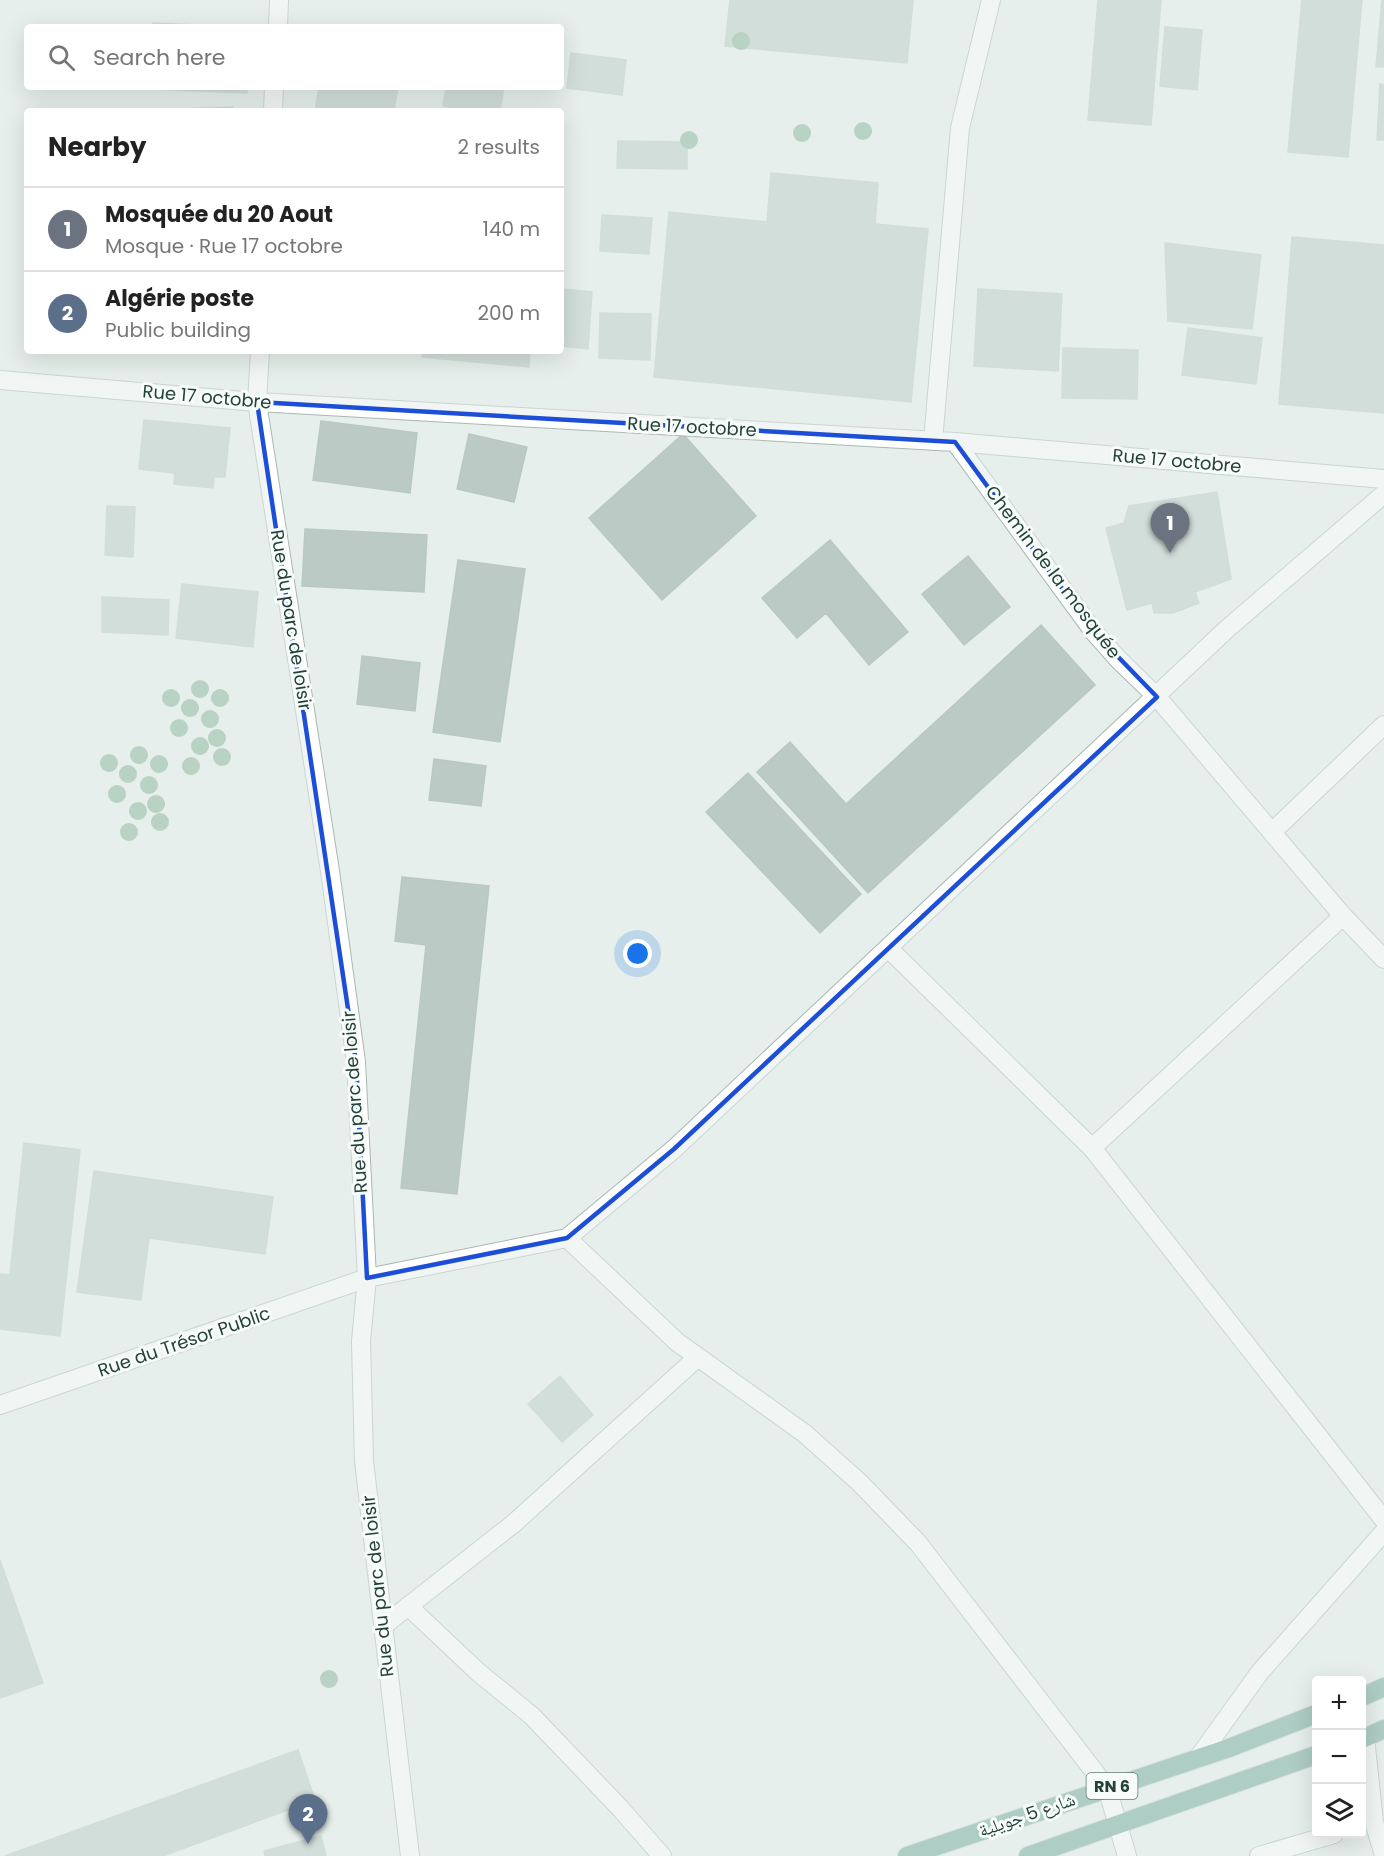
<!DOCTYPE html>
<html lang="en">
<head>
<meta charset="utf-8">
<style>
	:root { --surface:#fff; --page:#f6f6f6; --text:#222; --muted:#767676; --line:#e0e0e0; --accent:#804e3d }
	body { margin:0; font-family:Poppins,"Noto Naskh Arabic",sans-serif; background:var(--page); color:var(--text) }
	.controls { position:absolute; right:18px; bottom:18px; display:grid; overflow:hidden; border-radius:6px; box-shadow:0 6px 24px #0002 }
	.controls button { width:54px; height:54px; display:grid; place-items:center; padding:0; border:0; border-bottom:2px solid var(--line); background:var(--surface); color:var(--text); font:30px sans-serif }
	.you { position:absolute; left:638px; top:954px; width:21px; height:21px; margin:-15px; border:4px solid #fff; border-radius:50%; background:#1a73e8; box-shadow:0 0 0 9px #1a73e833 }
	.badge { display:grid; place-items:center; width:39px; height:39px; border-radius:50%; background:var(--accent); color:#fff; font-size:20px; font-weight:700 }
	.pin { position:absolute; translate:-50% -50px; filter:drop-shadow(0 2px 3px #0008) }
	.pin::after { content:''; position:absolute; top:32px; width:21px; height:18px; background:inherit; clip-path:polygon(0 0,100% 0,50% 100%) }
	.list { margin:0; padding:0; list-style:none }
	h2 { display:flex; justify-content:space-between; align-items:center; height:78px; margin:0; padding:0 24px; font-size:26px }
	h2 small { font-size:20px; font-weight:400; color:var(--muted) }
	.list li { display:grid; grid-template-columns:39px 1fr auto; gap:18px; align-items:center; box-sizing:border-box; height:84px; padding:0 24px; border-top:2px solid var(--line) }
	.list b { display:block; font-size:22px; white-space:nowrap }
	.list p { margin:0; font-size:20px; white-space:nowrap; color:var(--muted) }
	.list em { font-size:20px; font-style:normal; color:var(--muted) }
	.icon { flex:none; width:33px; height:33px; fill:none; stroke:currentColor; stroke-width:2; stroke-linecap:round; stroke-linejoin:round }
	.map { position:relative; flex:none; width:1384px; height:1856px; overflow:hidden }
	.search { position:absolute; background:var(--surface); box-shadow:0 6px 24px #0002; left:24px; top:24px; width:540px; height:66px; display:flex; align-items:center; gap:15px; box-sizing:border-box; padding:0 21px; border-radius:6px; color:var(--muted); font-size:22px }
	.panel { position:absolute; background:var(--surface); box-shadow:0 6px 24px #0002; left:24px; top:108px; width:540px; height:246px; border-radius:6px }
	.map>svg:first-child { display:block }
	.building { fill:#bbcac4; stroke:#b8c9c2; stroke-width:1.5 }
	.lines { fill:none; stroke-linecap:round; stroke-linejoin:round }
	.minor-casing { stroke:#a8b8b2; stroke-width:20 }
	.major-casing { stroke:#c2cac8; stroke-width:20 }
	.minor { stroke:#fff; stroke-width:18 }
	.major { stroke:#6aa596; stroke-width:18 }
	.tree { fill:#80af93 }
	.marked { fill:none; stroke:#1d4ed8; stroke-width:4.5; stroke-linejoin:round }
	.labels { text-anchor:middle; stroke-width:6; stroke-linejoin:round; paint-order:stroke }
	.shield { fill:#f7fbf9; stroke:#637a73; stroke-width:1.5 }
	.shield-label { font-size:16px; font-weight:bold; fill:#24423a }
	.street-label { font-size:18px; fill:#24423a; stroke:#f7fbf9 }
</style>
</head>
<body>
<div class="map">
<svg width="1384" height="1856" viewBox="0 0 1384 1856">
	<rect width="100%" height="100%" fill="#e6efeb"/>
	<path class="building" d="M 730,0 L 913,0 L 907,63 L 725,46 Z
		M 1098,0 L 1161,0 L 1151,125 L 1088,120 Z
		M 1302,0 L 1362,0 L 1348,157 L 1288,152 Z
		M 1382,0 L 1384,0 L 1384,67 L 1376,67 Z
		M 153,23 L 241,27 L 153,27 Z
		M 1165,27 L 1202,30 L 1197,90 L 1160,86 Z
		M 571,53 L 626,60 L 622,95 L 567,88 Z
		M 1380,84 L 1384,85 L 1384,140 L 1377,140 Z
		M 150,87 L 247,87 L 247,93 L 150,89 Z
		M 319,87 L 398,87 L 394,111 L 315,111 Z
		M 446,87 L 504,87 L 500,111 L 474,111 L 443,106 Z
		M 233,107 L 233,111 L 131,111 Z
		M 618,141 L 687,142 L 687,169 L 617,168 Z
		M 771,173 L 878,183 L 875,224 L 928,229 L 911,402 L 654,377 L 669,212 L 767,222 Z
		M 602,215 L 652,218 L 649,254 L 600,251 Z
		M 1292,237 L 1384,245 L 1384,413 L 1279,404 Z
		M 1165,243 L 1261,255 L 1252,329 L 1168,321 Z
		M 561,289 L 592,292 L 588,349 L 561,346 Z
		M 978,289 L 1062,294 L 1058,371 L 974,366 Z
		M 600,313 L 651,314 L 650,360 L 599,358 Z
		M 1188,328 L 1262,338 L 1256,384 L 1182,375 Z
		M 1063,348 L 1138,350 L 1137,399 L 1062,398 Z
		M 423,351 L 530,351 L 529,367 L 422,357 Z
		M 144,420 L 230,428 L 225,477 L 214,477 L 213,488 L 174,484 L 175,473 L 139,469 Z
		M 321,421 L 417,433 L 410,493 L 313,480 Z
		M 469,434 L 527,447 L 514,502 L 457,489 Z
		M 683,434 L 756,516 L 662,600 L 589,518 Z
		M 1217,492 L 1231,579 L 1195,592 L 1199,603 L 1173,613 L 1154,613 L 1152,603 L 1127,610 L 1106,528 L 1124,523 L 1129,506 Z
		M 107,506 L 135,507 L 133,557 L 105,555 Z
		M 305,529 L 427,535 L 424,592 L 302,586 Z
		M 830,540 L 908,632 L 869,665 L 826,613 L 797,638 L 762,598 Z
		M 968,556 L 1010,607 L 964,645 L 922,594 Z
		M 458,560 L 525,569 L 500,742 L 433,732 Z
		M 182,584 L 258,592 L 253,647 L 176,638 Z
		M 102,597 L 169,600 L 168,635 L 102,632 Z
		M 1041,625 L 1095,685 L 868,893 L 757,772 L 790,742 L 846,804 Z
		M 362,656 L 420,663 L 415,711 L 357,704 Z
		M 434,759 L 486,766 L 481,806 L 429,800 Z
		M 748,773 L 861,894 L 820,933 L 706,812 Z
		M 402,877 L 489,886 L 457,1194 L 401,1188 L 426,945 L 395,941 Z
		M 24,1143 L 80,1150 L 60,1336 L 0,1329 L 0,1274 L 10,1275 Z
		M 94,1171 L 273,1197 L 265,1254 L 149,1238 L 141,1300 L 77,1292 Z
		M 560,1376 L 593,1415 L 562,1442 L 528,1404 Z
		M 0,1560 L 43,1683 L 0,1698 Z
		M 298,1750 L 315,1800 L 163,1856 L 5,1856 Z
		M 321,1836 L 326,1856 L 265,1856 L 264,1851 Z"/>
	<g class="lines">
		<g class="minor-casing">
			<path id="minor" d="M 278,27 L 279,0
				M 273,111 L 274,87
				M 260,351 L 257,402 L 330,871 L 356,1062 L 367,1278 L 361,1341 L 364,1461 L 410,1856
				M 0,380 L 257,402 L 955,442 L 1384,479
				M 933,441 L 960,128 L 991,0
				M 955,442 L 1094,632 L 1118,659 L 1157,697 L 1343,916 L 1384,959
				M 1272,832 L 1384,725
				M 1343,916 L 1092,1148 L 1384,1520
				M 888,948 L 1092,1148
				M 567,1238 L 677,1342 L 804,1433 L 859,1482 L 918,1543 L 1107,1788 L 1127,1856
				M 0,1405 L 367,1278 L 567,1238 L 674,1149 L 1228,628 L 1384,494
				M 408,1606 L 478,1672 L 532,1716 L 620,1808 L 662,1856
				M 383,1626 L 513,1524 L 698,1357
				M 1365,1738 L 1374,1822 L 1384,1855
				M 1198,1758 L 1260,1672 L 1384,1532
				M 1259,1856 L 1334,1834"/>
		</g>
		<g class="major-casing">
			<path id="major" d="M 1362,1697 L 1384,1687
				M 1362,1739 L 1384,1729
				M 907,1856 L 1229,1748 L 1316,1714
				M 1028,1856 L 1316,1755"/>
		</g>
		<use href="#minor" class="minor"/>
		<use href="#major" class="major"/>
	</g>
	<g class="tree">
		<circle cx="741" cy="41" r="9"/>
		<circle cx="863" cy="131" r="9"/>
		<circle cx="802" cy="133" r="9"/>
		<circle cx="689" cy="140" r="9"/>
		<circle cx="200" cy="689" r="9"/>
		<circle cx="171" cy="698" r="9"/>
		<circle cx="220" cy="698" r="9"/>
		<circle cx="190" cy="708" r="9"/>
		<circle cx="210" cy="719" r="9"/>
		<circle cx="179" cy="728" r="9"/>
		<circle cx="217" cy="738" r="9"/>
		<circle cx="200" cy="746" r="9"/>
		<circle cx="139" cy="755" r="9"/>
		<circle cx="222" cy="757" r="9"/>
		<circle cx="109" cy="763" r="9"/>
		<circle cx="159" cy="764" r="9"/>
		<circle cx="191" cy="766" r="9"/>
		<circle cx="128" cy="774" r="9"/>
		<circle cx="149" cy="785" r="9"/>
		<circle cx="117" cy="794" r="9"/>
		<circle cx="156" cy="804" r="9"/>
		<circle cx="138" cy="811" r="9"/>
		<circle cx="160" cy="822" r="9"/>
		<circle cx="129" cy="832" r="9"/>
		<circle cx="329" cy="1679" r="9"/>
	</g>
	<path d="M0 0H1384V1856H0ZM 257,402 L 955,442 L 1094,632 L 1157,697 L 674,1149 L 567,1238 L 367,1278 L 356,1062 Z" fill="#e6efeb" fill-opacity=".55" fill-rule="evenodd"/>
	<path class="marked" d="M 257,402 L 955,442 L 1094,632 L 1157,697 L 674,1149 L 567,1238 L 367,1278 L 356,1062 Z"/>
	<g class="labels">
		<rect class="shield" x="1086.5" y="1773" width="51" height="26" rx="4.5"/>
		<g class="shield-label">
			<text x="1112" y="1792">RN 6</text>
		</g>
		<g class="street-label">
			<text transform="translate(207 397) rotate(5)" y="6">Rue 17 octobre</text>
			<text transform="translate(692 427) rotate(3)" y="6">Rue 17 octobre</text>
			<text transform="translate(1177 461) rotate(5)" y="6">Rue 17 octobre</text>
			<text transform="translate(1053 572) rotate(53)" y="6">Chemin de la mosquée</text>
			<text transform="translate(291 620) rotate(81)" y="6">Rue du parc de loisir</text>
			<text transform="translate(355 1102) rotate(-94)" y="6">Rue du parc de loisir</text>
			<text transform="translate(184 1342) rotate(-19)" y="6">Rue du Trésor Public</text>
			<text transform="translate(378 1586) rotate(-96)" y="6">Rue du parc de loisir</text>
			<text transform="translate(1027 1815) rotate(-19)" y="6">شارع 5 جويلية</text>
		</g>
	</g>
</svg>
<div class="controls">
<button>+</button>
<button>−</button>
<button><svg class="icon" aria-label="layers" viewBox="0 0 24 24"><path d="M12 4l9 5-9 5-9-5zM3 14l9 5 9-5"/></svg></button>
</div>
<div class="you"></div>
<div class="pin badge" style="left:1170px;top:553px;background:#6b7280">1</div>
<div class="pin badge" style="left:308px;top:1844px;background:#5c6f8a">2</div>
<div class="search"><svg class="icon" aria-label="search" viewBox="0 0 24 24"><circle cx="10" cy="10" r="6"/><path d="M15 15l6 6"/></svg>Search here</div>
<section class="panel">
<h2>Nearby<small>2 results</small></h2>
<ul class="list">
<li><span class="badge" style="background:#6b7280">1</span><div><b>Mosquée du 20 Aout</b><p>Mosque · Rue 17 octobre</p></div><em>140 m</em></li>
<li><span class="badge" style="background:#5c6f8a">2</span><div><b>Algérie poste</b><p>Public building</p></div><em>200 m</em></li>
</ul>
</section>
</div>
</body>
</html>
